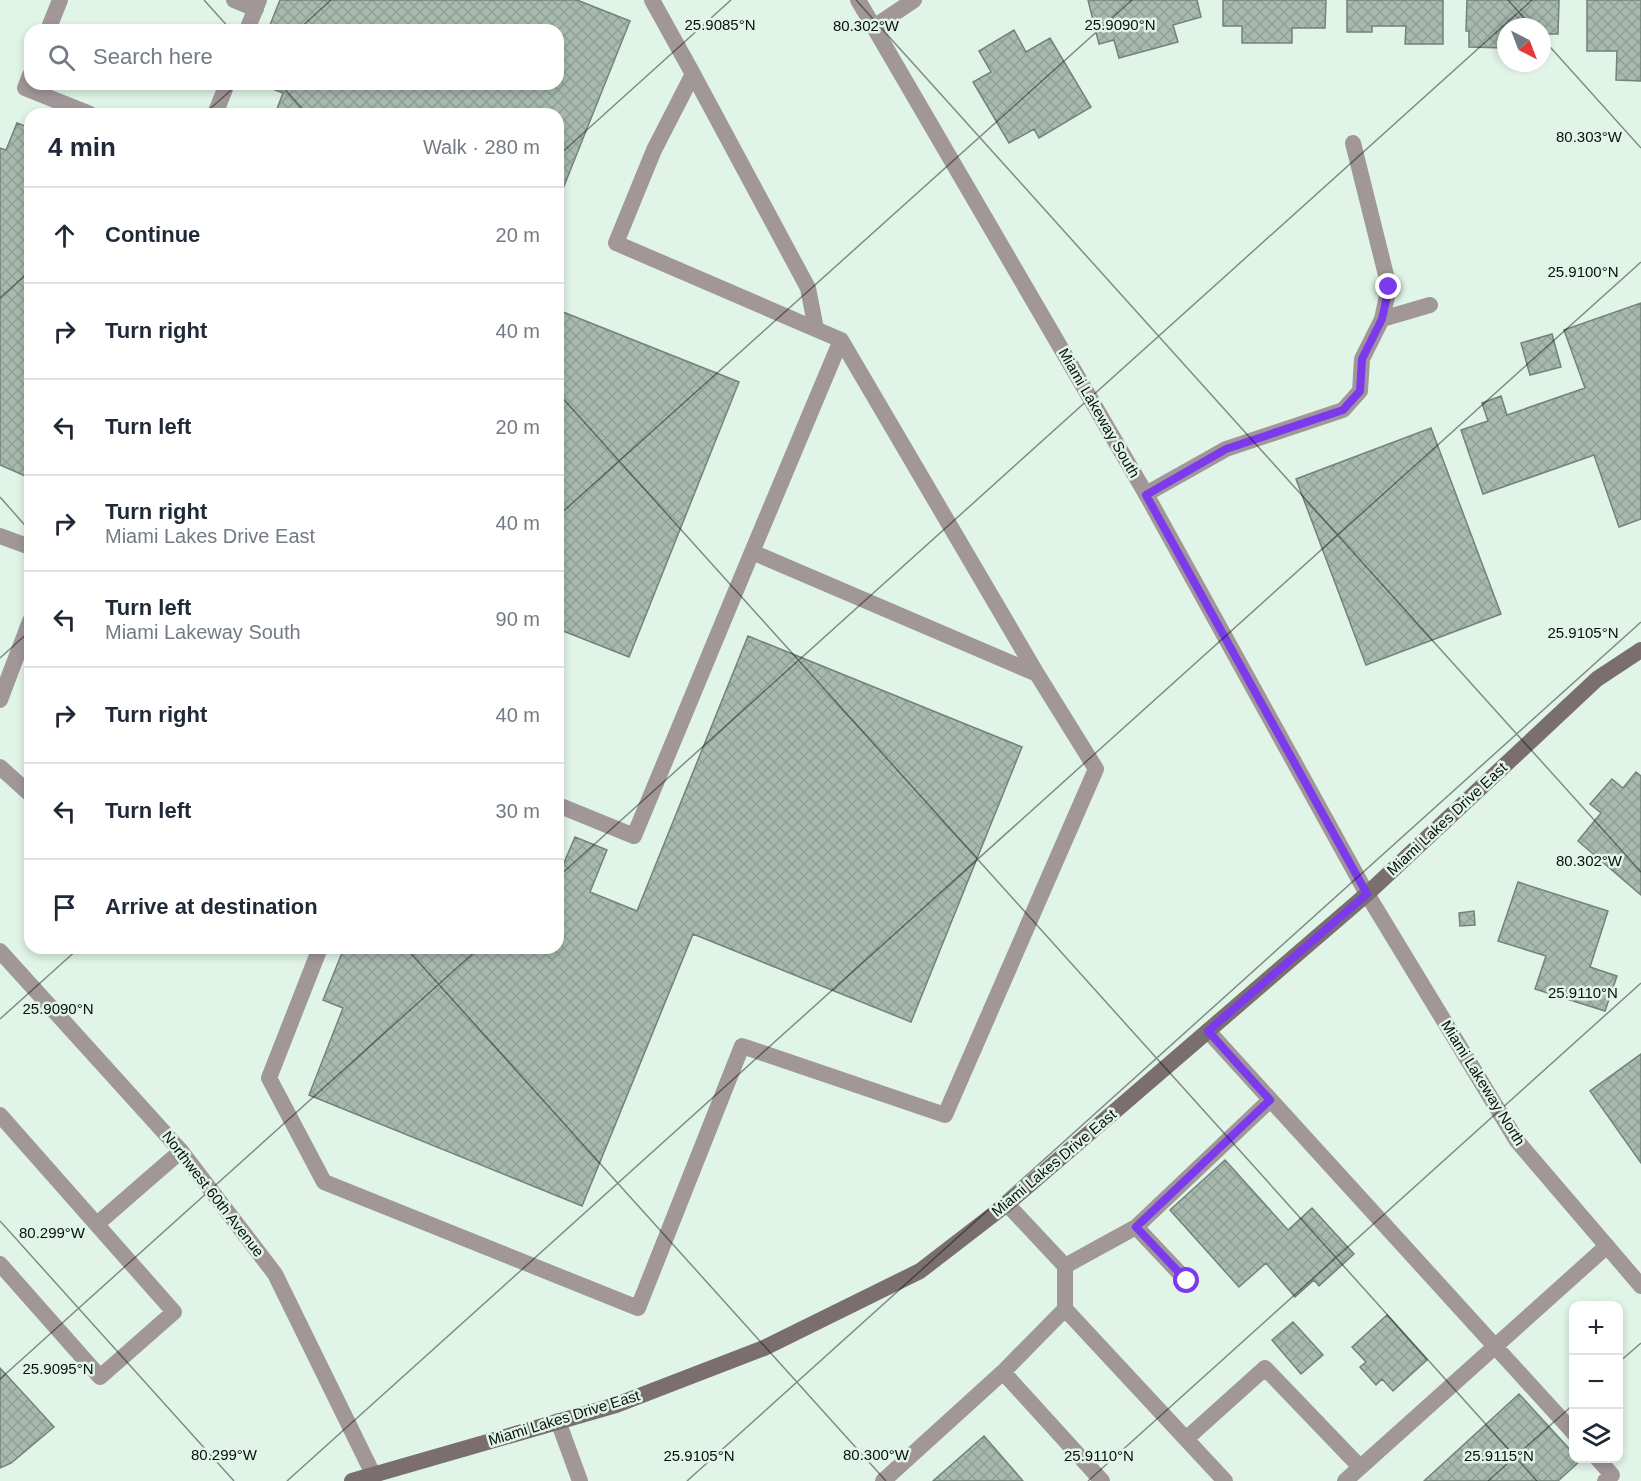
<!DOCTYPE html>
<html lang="en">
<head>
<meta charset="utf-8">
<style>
	:root { --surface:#fff; --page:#f6f6f7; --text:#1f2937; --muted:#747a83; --line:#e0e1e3 }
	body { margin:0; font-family:Arial,sans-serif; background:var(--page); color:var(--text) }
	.controls { position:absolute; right:18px; bottom:18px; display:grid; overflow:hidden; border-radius:12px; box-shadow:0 3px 9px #0003 }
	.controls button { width:54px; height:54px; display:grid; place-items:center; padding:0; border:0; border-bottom:2px solid var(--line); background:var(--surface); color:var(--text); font:30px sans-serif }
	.compass { position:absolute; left:1497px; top:18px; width:54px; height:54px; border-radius:50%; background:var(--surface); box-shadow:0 3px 9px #0003; rotate:138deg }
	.stop { position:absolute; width:18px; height:18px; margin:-14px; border:4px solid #7c3aed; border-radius:50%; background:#fff }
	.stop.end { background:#7c3aed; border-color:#fff; box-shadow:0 2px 6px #0008 }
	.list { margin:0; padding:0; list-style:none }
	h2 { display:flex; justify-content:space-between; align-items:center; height:78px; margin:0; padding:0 24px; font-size:26px }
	h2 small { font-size:20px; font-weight:400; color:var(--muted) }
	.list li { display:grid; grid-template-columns:39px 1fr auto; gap:18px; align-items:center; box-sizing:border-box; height:96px; padding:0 24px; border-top:2px solid var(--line) }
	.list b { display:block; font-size:22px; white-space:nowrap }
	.list p { margin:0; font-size:20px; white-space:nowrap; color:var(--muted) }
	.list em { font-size:20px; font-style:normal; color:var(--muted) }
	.icon { flex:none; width:33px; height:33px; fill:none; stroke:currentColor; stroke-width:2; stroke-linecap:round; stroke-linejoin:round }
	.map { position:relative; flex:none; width:1641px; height:1481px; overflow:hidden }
	.search { position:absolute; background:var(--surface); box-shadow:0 3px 9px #0003; left:24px; top:24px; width:540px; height:66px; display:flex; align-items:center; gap:15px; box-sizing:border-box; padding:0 21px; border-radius:18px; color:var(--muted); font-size:22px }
	.panel { position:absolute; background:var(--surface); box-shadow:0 3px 9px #0003; left:24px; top:108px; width:540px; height:846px; border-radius:18px }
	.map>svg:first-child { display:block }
	.building { fill:url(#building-cross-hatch); stroke:#728379; stroke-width:1.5 }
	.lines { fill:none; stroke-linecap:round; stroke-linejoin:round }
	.service { stroke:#a19798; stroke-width:16 }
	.minor { stroke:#a19798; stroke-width:16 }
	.tertiary { stroke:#a19798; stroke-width:16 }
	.secondary { stroke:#7b6e6f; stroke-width:16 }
	.route { stroke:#7c3aed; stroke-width:8 }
	.ticks { fill:none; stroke:#090f0c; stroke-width:1.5; stroke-opacity:0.45 }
	.labels { text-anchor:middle; stroke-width:5; stroke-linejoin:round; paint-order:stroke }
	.street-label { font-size:15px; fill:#090f0c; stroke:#e1f4e8 }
	.ticks-label { font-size:15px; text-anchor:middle; fill:#090f0c; stroke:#e1f4e8; stroke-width:5; stroke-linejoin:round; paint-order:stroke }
</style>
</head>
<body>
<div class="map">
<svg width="1641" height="1481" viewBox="0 0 1641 1481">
	<defs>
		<pattern id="building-cross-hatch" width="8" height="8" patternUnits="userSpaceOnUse" patternTransform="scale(1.5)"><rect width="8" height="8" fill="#a8baaf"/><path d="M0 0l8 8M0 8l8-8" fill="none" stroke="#8f9f95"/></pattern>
	</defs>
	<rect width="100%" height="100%" fill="#e1f4e8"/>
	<path class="building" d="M 280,0 L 577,0 L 630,21 L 558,201 L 558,114 L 275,114 L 283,93 L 260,84 L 558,84 L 558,30 L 268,30 Z
		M 1088,0 L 1197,0 L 1201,17 L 1173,25 L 1178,42 L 1119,58 L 1114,40 L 1099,44 Z
		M 1223,0 L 1326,0 L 1325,28 L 1292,28 L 1292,43 L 1242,43 L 1242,26 L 1223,26 Z
		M 1347,0 L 1443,0 L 1443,44 L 1405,44 L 1406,26 L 1372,26 L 1372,32 L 1347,32 Z
		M 1467,0 L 1559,0 L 1558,34 L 1542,34 L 1542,27 L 1506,27 L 1506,48 L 1469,47 L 1469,31 L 1466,31 Z
		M 1587,0 L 1641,0 L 1641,81 L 1616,80 L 1617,51 L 1587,51 Z
		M 1014,30 L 1026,52 L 1050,38 L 1091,107 L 1039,138 L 1034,129 L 1009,143 L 973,82 L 991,72 L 979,51 Z
		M 17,123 L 30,128 L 30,478 L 0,465 L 0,148 L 6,150 Z
		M 1641,303 L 1641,519 L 1619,527 L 1594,455 L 1483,494 L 1461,430 L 1488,421 L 1482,403 L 1501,396 L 1507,415 L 1585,388 L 1564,330 Z
		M 558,310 L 739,382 L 629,657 L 558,629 Z
		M 1552,334 L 1561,367 L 1530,375 L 1521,343 Z
		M 1431,428 L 1501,614 L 1366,665 L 1296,479 Z
		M 748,636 L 1022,747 L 911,1022 L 693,934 L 582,1206 L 309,1095 L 343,1008 L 323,1000 L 344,948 L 558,948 L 558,877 L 575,837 L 607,850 L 590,892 L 637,911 Z
		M 1636,772 L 1641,776 L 1641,895 L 1578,841 L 1601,813 L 1590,804 L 1612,779 L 1623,788 Z
		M 1518,882 L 1608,911 L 1590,967 L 1617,976 L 1605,1011 L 1535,989 L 1546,956 L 1498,941 Z
		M 1474,911 L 1475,925 L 1460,926 L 1459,913 Z
		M 1641,1054 L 1641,1163 L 1590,1091 Z
		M 1225,1160 L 1288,1230 L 1312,1208 L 1354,1254 L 1319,1286 L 1314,1280 L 1295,1297 L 1266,1263 L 1239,1287 L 1170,1210 Z
		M 1387,1315 L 1427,1360 L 1393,1391 L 1382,1379 L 1376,1385 L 1360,1367 L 1366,1362 L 1352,1347 Z
		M 1293,1322 L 1323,1355 L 1301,1374 L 1272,1340 Z
		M 0,1368 L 54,1427 L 11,1463 L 0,1468 Z
		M 1519,1394 L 1574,1454 L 1574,1458 L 1580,1461 L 1558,1481 L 1424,1481 Z
		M 984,1436 L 1023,1481 L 933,1481 Z"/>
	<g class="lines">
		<path class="service" d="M 234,0 L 256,9
			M 48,30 L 60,0
			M 247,30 L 259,0
			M 693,74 L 808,288 L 816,329
			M 30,75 L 25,88 L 90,114
			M 215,114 L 227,84
			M 1382,319 L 1430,305
			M 841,340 L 1037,674
			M 1146,494 L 1226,449 L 1343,410 L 1360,391 L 1362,359 L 1382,319 L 1389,287 L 1353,143
			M 0,536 L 30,547
			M 0,700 L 30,621
			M 0,767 L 30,794
			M 558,805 L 634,836 L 752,552
			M 320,948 L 269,1078 L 324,1182 L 638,1308 L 742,1046 L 945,1115 L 1096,769 L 1037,674 L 752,552 L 841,340 L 616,243 L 654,150 L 693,74 L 652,0
			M 1208,1031 L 1574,1433
			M 0,1115 L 174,1312 L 100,1377 L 0,1264
			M 1007,1204 L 1065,1266 L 1065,1309 L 1225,1481
			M 97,1224 L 181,1151
			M 1136,1227 L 1270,1100
			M 1065,1266 L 1136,1227 L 1187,1281
			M 1003,1372 L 1065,1309
			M 558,1421 L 580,1481
			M 1186,1439 L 1265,1368 L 1360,1467
			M 1597,1458 L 1612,1475 L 1605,1481
			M 883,1481 L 1003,1372 L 1102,1481
			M 1345,1481 L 1607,1246"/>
		<path class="minor" d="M 874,27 L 914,0"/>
		<path class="tertiary" d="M 858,0 L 1146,494 L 1367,894 L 1517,1141 L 1641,1286
			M 0,951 L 181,1151 L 275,1274 L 373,1474"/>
		<path class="secondary" d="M 352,1481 L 616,1405 L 764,1348 L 920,1271 L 1007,1204 L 1367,894 L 1597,679 L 1641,650"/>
	</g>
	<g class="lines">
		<path class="route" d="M 1187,1281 L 1136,1227 L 1270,1100 L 1208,1031 L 1367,894 L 1146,495 L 1226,449 L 1343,410 L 1360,391 L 1362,359 L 1382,319 L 1389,287"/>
	</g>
	<path class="ticks" d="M 204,0 L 231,30M 856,0 L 1641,872M 1508,0 L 1532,27M 298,30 L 331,0M 1542,38 L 1641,148M 280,84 L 307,114M 204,114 L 238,84M 558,156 L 731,0M 0,298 L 30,271M 558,393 L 1537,1481M 0,497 L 30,531M 558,516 L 1132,0M 0,658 L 30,631M 558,877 L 1532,0M 406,948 L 886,1481M 0,1019 L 79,948M 0,1221 L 234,1481M 1618,1363 L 1641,1343M 0,1379 L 479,948M 287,1481 L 1641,262M 687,1481 L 1641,622M 1088,1481 L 1641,983M 1488,1481 L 1574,1404"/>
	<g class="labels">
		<g class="street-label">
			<text transform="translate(1099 413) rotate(60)" y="5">Miami Lakeway South</text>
			<text transform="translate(1447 819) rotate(-43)" y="5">Miami Lakes Drive East</text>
			<text transform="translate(1483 1083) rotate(58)" y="5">Miami Lakeway North</text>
			<text transform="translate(1054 1163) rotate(-40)" y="5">Miami Lakes Drive East</text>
			<text transform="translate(213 1194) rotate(52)" y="5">Northwest 60th Avenue</text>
			<text transform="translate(564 1418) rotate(-17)" y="5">Miami Lakes Drive East</text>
		</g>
	</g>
	<g class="ticks-label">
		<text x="720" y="30">25.9085°N</text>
		<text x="1120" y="30">25.9090°N</text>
		<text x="866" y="31">80.302°W</text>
		<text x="1589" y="142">80.303°W</text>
		<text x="1583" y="277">25.9100°N</text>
		<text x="1583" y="638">25.9105°N</text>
		<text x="1589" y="866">80.302°W</text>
		<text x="1583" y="998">25.9110°N</text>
		<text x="58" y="1014">25.9090°N</text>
		<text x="52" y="1238">80.299°W</text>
		<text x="58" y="1374">25.9095°N</text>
		<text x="224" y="1460">80.299°W</text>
		<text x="876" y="1460">80.300°W</text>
		<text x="699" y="1461">25.9105°N</text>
		<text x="1099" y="1461">25.9110°N</text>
		<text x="1499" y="1461">25.9115°N</text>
	</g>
</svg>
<div class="controls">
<button>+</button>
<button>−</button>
<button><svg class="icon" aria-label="layers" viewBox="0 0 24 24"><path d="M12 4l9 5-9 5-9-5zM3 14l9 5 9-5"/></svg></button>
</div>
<svg class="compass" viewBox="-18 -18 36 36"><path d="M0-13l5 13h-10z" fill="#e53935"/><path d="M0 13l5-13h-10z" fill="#747a83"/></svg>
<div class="stop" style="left:1187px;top:1281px"></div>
<div class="stop end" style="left:1389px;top:287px"></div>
<div class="search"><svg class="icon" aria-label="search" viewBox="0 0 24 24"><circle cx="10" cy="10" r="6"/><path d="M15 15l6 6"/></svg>Search here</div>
<section class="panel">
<h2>4 min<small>Walk · 280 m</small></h2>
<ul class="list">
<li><svg class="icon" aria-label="ahead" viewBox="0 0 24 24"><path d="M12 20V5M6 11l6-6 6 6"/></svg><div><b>Continue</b></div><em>20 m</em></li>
<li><svg class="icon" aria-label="right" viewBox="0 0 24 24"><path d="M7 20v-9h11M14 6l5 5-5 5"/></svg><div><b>Turn right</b></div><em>40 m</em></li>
<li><svg class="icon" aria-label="left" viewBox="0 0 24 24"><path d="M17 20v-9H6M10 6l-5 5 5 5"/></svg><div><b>Turn left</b></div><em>20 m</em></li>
<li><svg class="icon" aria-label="right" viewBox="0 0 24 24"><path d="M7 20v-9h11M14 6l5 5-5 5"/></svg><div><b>Turn right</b><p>Miami Lakes Drive East</p></div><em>40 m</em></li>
<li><svg class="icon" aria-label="left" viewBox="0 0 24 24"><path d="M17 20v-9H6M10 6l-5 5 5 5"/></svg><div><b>Turn left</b><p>Miami Lakeway South</p></div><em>90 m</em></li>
<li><svg class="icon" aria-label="right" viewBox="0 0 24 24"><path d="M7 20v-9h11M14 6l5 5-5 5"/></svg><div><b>Turn right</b></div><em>40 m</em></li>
<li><svg class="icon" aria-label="left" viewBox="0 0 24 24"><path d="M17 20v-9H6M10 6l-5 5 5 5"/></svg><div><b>Turn left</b></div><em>30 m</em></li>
<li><svg class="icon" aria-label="arrive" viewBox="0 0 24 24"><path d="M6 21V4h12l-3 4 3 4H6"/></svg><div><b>Arrive at destination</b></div></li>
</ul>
</section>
</div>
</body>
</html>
